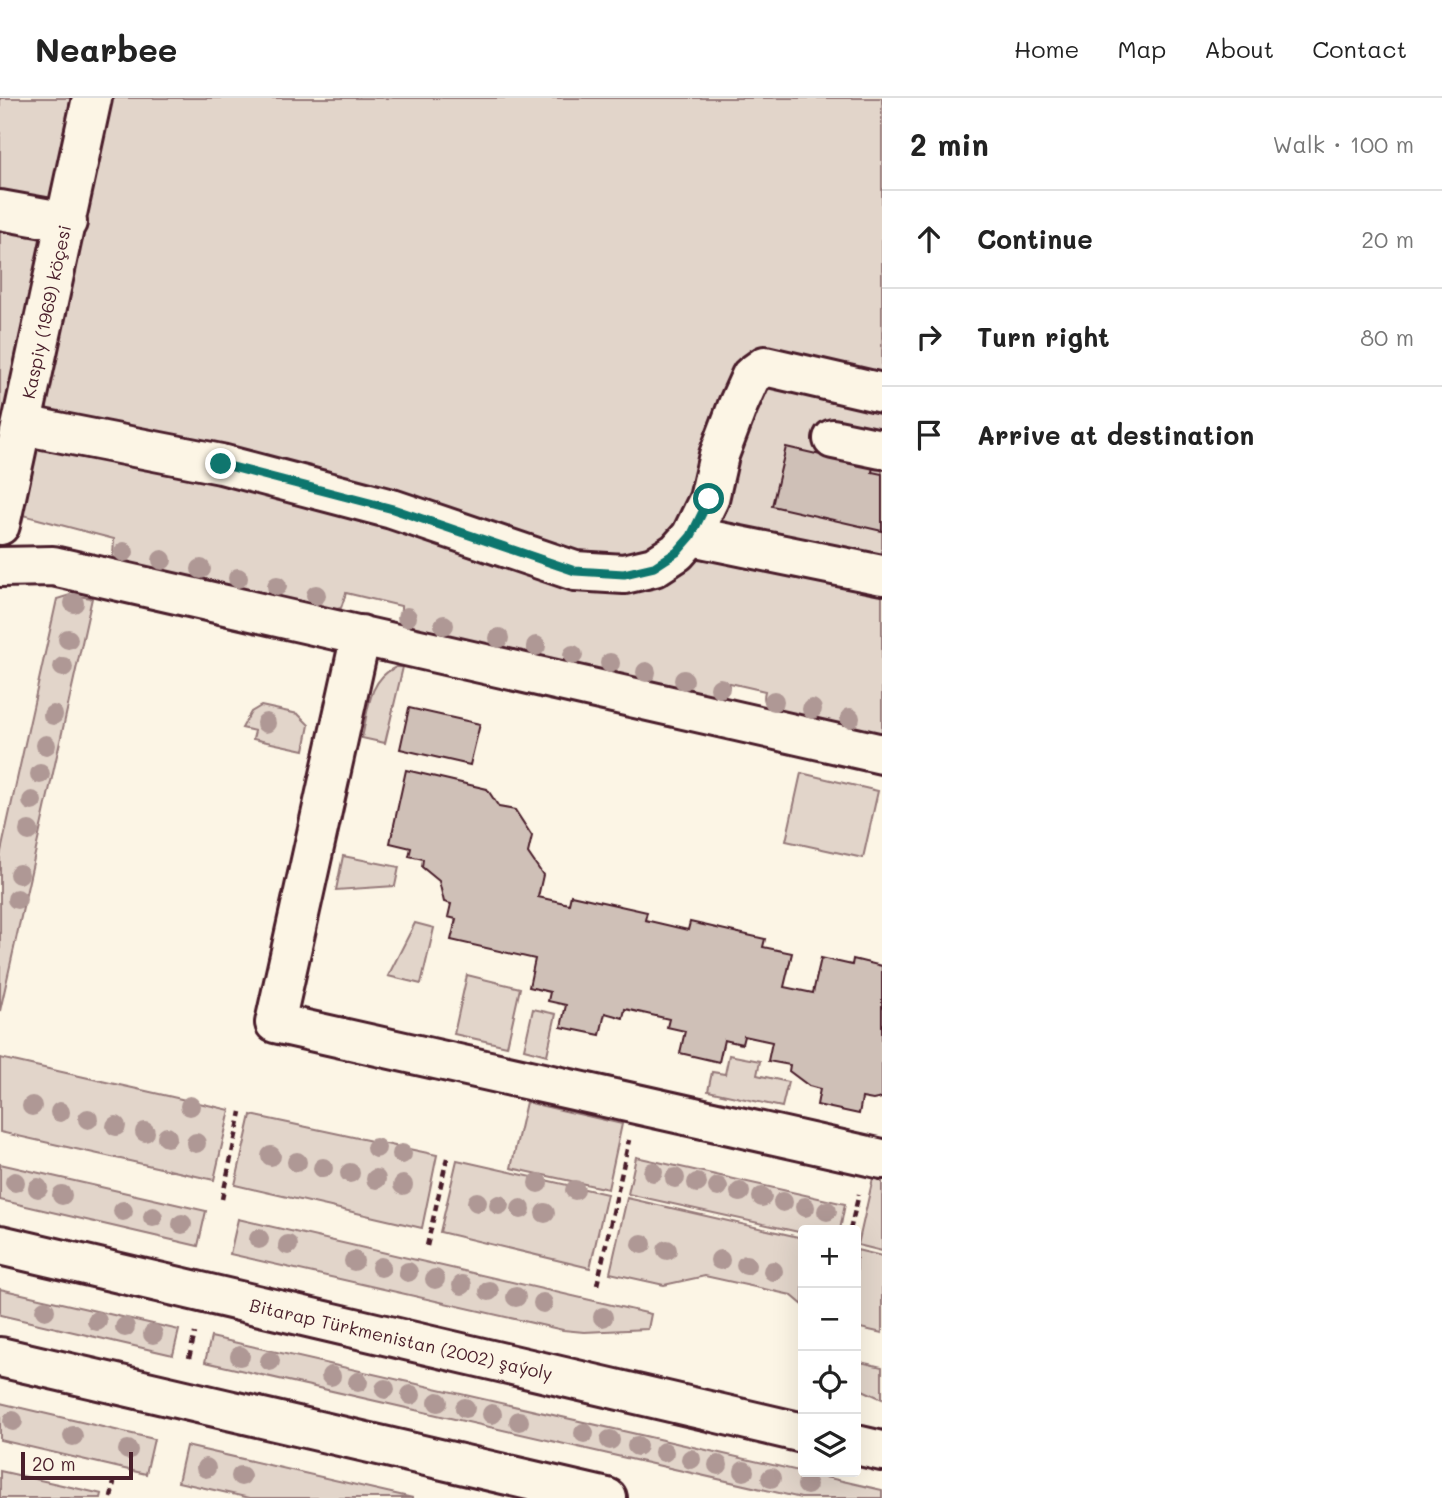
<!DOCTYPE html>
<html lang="en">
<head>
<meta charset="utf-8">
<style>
	:root { --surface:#fff; --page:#f6f6f6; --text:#222; --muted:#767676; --line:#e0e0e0 }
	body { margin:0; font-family:Mali,sans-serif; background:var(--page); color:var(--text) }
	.controls { position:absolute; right:21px; bottom:21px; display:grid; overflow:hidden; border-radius:7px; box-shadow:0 7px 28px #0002 }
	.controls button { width:63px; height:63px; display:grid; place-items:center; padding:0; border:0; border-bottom:2px solid var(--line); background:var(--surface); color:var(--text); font:35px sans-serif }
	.scale { position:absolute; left:21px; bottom:18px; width:112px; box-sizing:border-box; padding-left:7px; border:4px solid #4a1f2b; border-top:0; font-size:19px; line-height:24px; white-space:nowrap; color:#4a1f2b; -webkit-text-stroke:5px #fcf5e5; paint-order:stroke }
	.stop { position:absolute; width:21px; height:21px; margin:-16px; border:5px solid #0f766e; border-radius:50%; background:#fff }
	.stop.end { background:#0f766e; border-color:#fff; box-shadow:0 2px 7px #0008 }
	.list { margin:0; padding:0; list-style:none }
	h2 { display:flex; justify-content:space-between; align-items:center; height:91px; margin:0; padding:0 28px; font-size:30px }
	h2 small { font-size:23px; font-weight:400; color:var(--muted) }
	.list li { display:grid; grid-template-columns:46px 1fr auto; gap:21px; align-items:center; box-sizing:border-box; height:98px; padding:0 28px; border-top:2px solid var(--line) }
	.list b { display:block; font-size:26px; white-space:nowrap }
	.list em { font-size:23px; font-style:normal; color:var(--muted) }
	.icon { flex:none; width:38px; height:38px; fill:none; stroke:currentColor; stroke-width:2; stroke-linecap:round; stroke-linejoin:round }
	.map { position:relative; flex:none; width:882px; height:1400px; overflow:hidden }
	header { display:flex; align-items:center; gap:42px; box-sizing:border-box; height:98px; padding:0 35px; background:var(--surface); border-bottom:2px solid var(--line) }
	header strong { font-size:33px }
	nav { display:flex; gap:38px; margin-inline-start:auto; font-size:24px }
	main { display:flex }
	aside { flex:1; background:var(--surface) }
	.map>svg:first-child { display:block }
	.green { fill:#e2d5ca; stroke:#967a7a; stroke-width:2 }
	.building { fill:#cfc0b7; stroke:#4a1f2b; stroke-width:2 }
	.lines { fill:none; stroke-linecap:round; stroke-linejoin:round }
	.minor-casing { stroke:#4a1f2b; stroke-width:44 }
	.major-casing { stroke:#4a1f2b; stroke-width:44 }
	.path { stroke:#4a1f2b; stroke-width:4.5; stroke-dasharray:7 5; stroke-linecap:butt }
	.minor { stroke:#fcf5e5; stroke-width:38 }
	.major { stroke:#fcf5e5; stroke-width:38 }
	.tree { fill:#af9895 }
	.route { stroke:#0f766e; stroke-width:9 }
	.labels { text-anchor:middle; stroke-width:5; stroke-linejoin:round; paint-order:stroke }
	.street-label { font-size:18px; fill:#4a1f2b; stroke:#fcf5e5 }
</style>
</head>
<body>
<header>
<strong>Nearbee</strong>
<nav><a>Home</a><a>Map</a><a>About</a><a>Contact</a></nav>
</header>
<main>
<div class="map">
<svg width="882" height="1400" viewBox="0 0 882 1400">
	<rect width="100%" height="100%" fill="#fcf5e5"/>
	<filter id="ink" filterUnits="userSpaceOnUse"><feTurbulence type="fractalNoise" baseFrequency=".0143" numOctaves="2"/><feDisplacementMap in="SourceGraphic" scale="14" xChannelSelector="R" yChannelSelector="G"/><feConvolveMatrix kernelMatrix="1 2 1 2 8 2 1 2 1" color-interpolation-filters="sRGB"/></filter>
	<g filter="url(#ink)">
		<path class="green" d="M 0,0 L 882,0 L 882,636 L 771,611 C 764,605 763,601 765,593 L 730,585 C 728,593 726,598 716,598 L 411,530 L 401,523 L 401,508 L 346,495 L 341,510 L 333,512 L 118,464 L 113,458 L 114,441 L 0,411 Z
			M 70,497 L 92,500 L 0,913 L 0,758 L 57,501 Z
			M 396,569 L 403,569 L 385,645 L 362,640 C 368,614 368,581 396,569 Z
			M 261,608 L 298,616 L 309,627 L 304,652 L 253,641 L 255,633 L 242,630 L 251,614 Z
			M 801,675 L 878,693 L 863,760 L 786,743 Z
			M 343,758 L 399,769 L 395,788 L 336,792 Z
			M 415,825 L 434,830 L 421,886 L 388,878 Z
			M 467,877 L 520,890 L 507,948 L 454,936 Z
			M 533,911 L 556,916 L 547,957 L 524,951 Z
			M 729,957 L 760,963 L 757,977 L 788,984 L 782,1009 L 708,993 L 712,974 L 725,976 Z
			M 0,960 L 230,1012 L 214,1082 L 0,1034 Z
			M 526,1004 L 622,1026 L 608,1091 L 511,1070 Z
			M 251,1017 L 437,1057 L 422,1130 L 235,1087 Z
			M 636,1059 L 845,1106 L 840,1132 L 803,1132 L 803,1135 L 628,1096 Z
			M 457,1062 L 607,1096 L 590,1170 L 440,1134 Z
			M 0,1066 L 206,1113 L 198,1148 L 0,1102 Z
			M 873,1080 L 882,1082 L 882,1153 L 858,1147 Z
			M 627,1100 L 803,1140 L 803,1207 L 791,1197 L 705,1178 L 664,1187 L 610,1175 Z
			M 238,1121 L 651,1216 L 648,1231 L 584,1234 L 563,1232 L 230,1156 Z
			M 857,1152 L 882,1158 L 882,1235 L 856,1229 Z
			M 0,1191 L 179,1232 L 173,1257 L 0,1217 Z
			M 211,1239 L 882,1392 L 882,1400 L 801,1400 L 205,1264 Z
			M 856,1263 L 882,1269 L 882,1301 L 856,1289 Z
			M 0,1305 L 154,1341 L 146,1376 L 0,1342 Z
			M 186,1348 L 413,1400 L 250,1400 L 178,1384 Z
			M 0,1373 L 102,1396 L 101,1400 L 0,1400 Z"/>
		<path class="building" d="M 786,349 L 873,369 L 872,374 L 882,376 L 882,433 L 772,408 Z
			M 409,610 L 480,626 L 470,667 L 400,651 Z
			M 406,672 L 487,691 L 499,709 L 515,712 L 532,738 L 528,755 L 543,777 L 538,799 L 569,806 L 571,797 L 647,814 L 645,822 L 688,832 L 690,824 L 765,841 L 763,849 L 792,855 L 784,889 L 813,895 L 821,860 L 852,867 L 853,861 L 882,868 L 882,1000 L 873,1002 L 862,1000 L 859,1016 L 817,1007 L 820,991 L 809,988 L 789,973 L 790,967 L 768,963 L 772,944 L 744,938 L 742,946 L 724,942 L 719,964 L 680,955 L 685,933 L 667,929 L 669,921 L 625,911 L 623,920 L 605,915 L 600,937 L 561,929 L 566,907 L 548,903 L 550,894 L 529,889 L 535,861 L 451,842 L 456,821 L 448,819 L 451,806 L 444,804 L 439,783 L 422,769 L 423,761 L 409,758 L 411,750 L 390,745 Z"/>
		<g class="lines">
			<g class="minor-casing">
				<path id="minor" d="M 0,112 L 67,124
					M 22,327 L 221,366 L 392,411 L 575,473 L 624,476 L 654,469 L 677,454 L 691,438 L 709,401 L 719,357 L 738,307 L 751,278 L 765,268 L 882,295
					M 833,341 L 881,351
					M 0,427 L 92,0
					M 691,438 L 882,477
					M 0,469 L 53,468 L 882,656
					M 361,537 L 275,925 L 882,1061"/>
			</g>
			<g class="major-casing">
				<path id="major" d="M 0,1147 L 803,1335
					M 0,1259 L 607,1400
					M 856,1347 L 882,1353"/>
			</g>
			<path class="path" d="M 222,1101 L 241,1014
				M 850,1132 L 859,1096
				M 427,1148 L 447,1060
				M 597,1187 L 629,1042
				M 189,1260 L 195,1235
				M 111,1400 L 114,1384"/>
			<use href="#minor" class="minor"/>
			<use href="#major" class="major"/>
		</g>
		<g class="tree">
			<circle cx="124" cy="454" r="10"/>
			<circle cx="162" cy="462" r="10"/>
			<circle cx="201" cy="471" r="10"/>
			<circle cx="238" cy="480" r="10"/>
			<circle cx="277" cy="488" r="10"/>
			<circle cx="316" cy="497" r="10"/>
			<circle cx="74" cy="505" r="10"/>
			<circle cx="407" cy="519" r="10"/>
			<circle cx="444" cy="527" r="10"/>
			<circle cx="499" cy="540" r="10"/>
			<circle cx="68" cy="541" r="10"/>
			<circle cx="536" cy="548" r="10"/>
			<circle cx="573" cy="557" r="10"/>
			<circle cx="610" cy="565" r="10"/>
			<circle cx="63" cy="569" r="10"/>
			<circle cx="646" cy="574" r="10"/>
			<circle cx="684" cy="582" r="10"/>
			<circle cx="720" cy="590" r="10"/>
			<circle cx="774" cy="603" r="10"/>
			<circle cx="812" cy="611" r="10"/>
			<circle cx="53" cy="617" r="10"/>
			<circle cx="850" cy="620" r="10"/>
			<circle cx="266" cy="625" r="10"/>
			<circle cx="46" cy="647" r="10"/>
			<circle cx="40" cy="676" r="10"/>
			<circle cx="32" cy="703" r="10"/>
			<circle cx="29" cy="733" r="10"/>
			<circle cx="19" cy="776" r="10"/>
			<circle cx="17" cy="801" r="10"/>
			<circle cx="32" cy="1008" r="10"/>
			<circle cx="190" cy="1008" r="10"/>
			<circle cx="60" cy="1014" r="10"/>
			<circle cx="88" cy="1021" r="10"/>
			<circle cx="116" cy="1028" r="10"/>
			<circle cx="145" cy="1034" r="10"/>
			<circle cx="167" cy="1039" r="10"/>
			<circle cx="196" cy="1045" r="10"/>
			<circle cx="376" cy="1050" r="10"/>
			<circle cx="402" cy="1056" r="10"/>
			<circle cx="271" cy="1058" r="10"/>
			<circle cx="297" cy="1064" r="10"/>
			<circle cx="323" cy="1070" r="10"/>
			<circle cx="653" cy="1074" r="10"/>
			<circle cx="350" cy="1075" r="10"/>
			<circle cx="675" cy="1080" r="10"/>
			<circle cx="376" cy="1081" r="10"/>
			<circle cx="15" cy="1084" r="10"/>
			<circle cx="538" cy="1085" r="10"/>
			<circle cx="697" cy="1085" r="10"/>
			<circle cx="403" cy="1087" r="10"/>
			<circle cx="718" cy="1089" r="10"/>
			<circle cx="38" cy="1090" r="10"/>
			<circle cx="575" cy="1092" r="10"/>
			<circle cx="740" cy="1094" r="10"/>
			<circle cx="62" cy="1097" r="10"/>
			<circle cx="762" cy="1099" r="10"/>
			<circle cx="477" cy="1104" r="10"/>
			<circle cx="783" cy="1104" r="10"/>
			<circle cx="499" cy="1107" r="10"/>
			<circle cx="805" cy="1109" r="10"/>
			<circle cx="521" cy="1111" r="10"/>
			<circle cx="123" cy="1113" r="10"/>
			<circle cx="827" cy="1113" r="10"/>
			<circle cx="545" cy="1115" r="10"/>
			<circle cx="153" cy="1119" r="10"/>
			<circle cx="182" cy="1126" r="10"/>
			<circle cx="259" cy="1141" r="10"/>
			<circle cx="642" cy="1146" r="10"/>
			<circle cx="288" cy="1147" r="10"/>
			<circle cx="667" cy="1152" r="10"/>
			<circle cx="720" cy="1162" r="10"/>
			<circle cx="354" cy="1163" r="10"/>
			<circle cx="746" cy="1167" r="10"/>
			<circle cx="381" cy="1169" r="10"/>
			<circle cx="773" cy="1173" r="10"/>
			<circle cx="408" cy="1174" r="10"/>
			<circle cx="435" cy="1181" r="10"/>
			<circle cx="462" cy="1187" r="10"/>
			<circle cx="489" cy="1193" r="10"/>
			<circle cx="516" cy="1199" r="10"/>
			<circle cx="543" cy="1205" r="10"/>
			<circle cx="45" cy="1212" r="10"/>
			<circle cx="603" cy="1219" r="10"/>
			<circle cx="97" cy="1223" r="10"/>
			<circle cx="125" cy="1229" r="10"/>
			<circle cx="153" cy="1236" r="10"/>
			<circle cx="240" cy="1258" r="10"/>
			<circle cx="270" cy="1263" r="10"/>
			<circle cx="331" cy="1278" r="10"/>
			<circle cx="358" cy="1284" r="10"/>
			<circle cx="385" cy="1291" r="10"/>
			<circle cx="411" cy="1297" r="10"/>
			<circle cx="438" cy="1304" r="10"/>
			<circle cx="465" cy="1310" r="10"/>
			<circle cx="492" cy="1316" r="10"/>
			<circle cx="13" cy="1323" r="10"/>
			<circle cx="519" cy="1323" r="10"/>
			<circle cx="584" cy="1335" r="10"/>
			<circle cx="73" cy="1338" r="10"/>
			<circle cx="610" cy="1342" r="10"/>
			<circle cx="637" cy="1348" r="10"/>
			<circle cx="128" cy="1352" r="10"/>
			<circle cx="664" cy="1354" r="10"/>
			<circle cx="691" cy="1361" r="10"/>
			<circle cx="718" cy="1367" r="10"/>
			<circle cx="206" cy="1370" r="10"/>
			<circle cx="744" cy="1373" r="10"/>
			<circle cx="241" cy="1378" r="10"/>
			<circle cx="771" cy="1380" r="10"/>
			<circle cx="807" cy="1387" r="10"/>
		</g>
	</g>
	<g class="lines" filter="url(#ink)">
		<path class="route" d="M 221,366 L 393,411 L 575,473 L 624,476 L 654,469 L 677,454 L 691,438 L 709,401"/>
	</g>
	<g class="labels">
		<g class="street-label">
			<text transform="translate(47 214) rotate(-78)" y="6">Kaspiy (1969) köçesi</text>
			<text transform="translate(401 1242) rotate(13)" y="6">Bitarap Türkmenistan (2002) şaýoly</text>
		</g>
	</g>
</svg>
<div class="controls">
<button>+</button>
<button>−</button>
<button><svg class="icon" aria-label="locate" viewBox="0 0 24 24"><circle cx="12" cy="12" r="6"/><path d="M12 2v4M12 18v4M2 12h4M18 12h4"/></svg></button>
<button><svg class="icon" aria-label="layers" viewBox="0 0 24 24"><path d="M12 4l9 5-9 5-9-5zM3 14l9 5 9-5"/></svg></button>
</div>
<div class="scale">20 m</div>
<div class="stop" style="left:709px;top:401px"></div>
<div class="stop end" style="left:221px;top:366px"></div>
</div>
<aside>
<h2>2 min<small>Walk · 100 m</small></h2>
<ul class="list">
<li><svg class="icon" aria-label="ahead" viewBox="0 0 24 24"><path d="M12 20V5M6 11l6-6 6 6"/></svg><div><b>Continue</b></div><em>20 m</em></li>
<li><svg class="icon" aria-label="right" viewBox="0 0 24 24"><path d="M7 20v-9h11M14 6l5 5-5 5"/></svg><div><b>Turn right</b></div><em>80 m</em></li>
<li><svg class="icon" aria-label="arrive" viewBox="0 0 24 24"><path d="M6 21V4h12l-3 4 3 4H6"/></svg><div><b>Arrive at destination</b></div></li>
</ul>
</aside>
</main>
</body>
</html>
